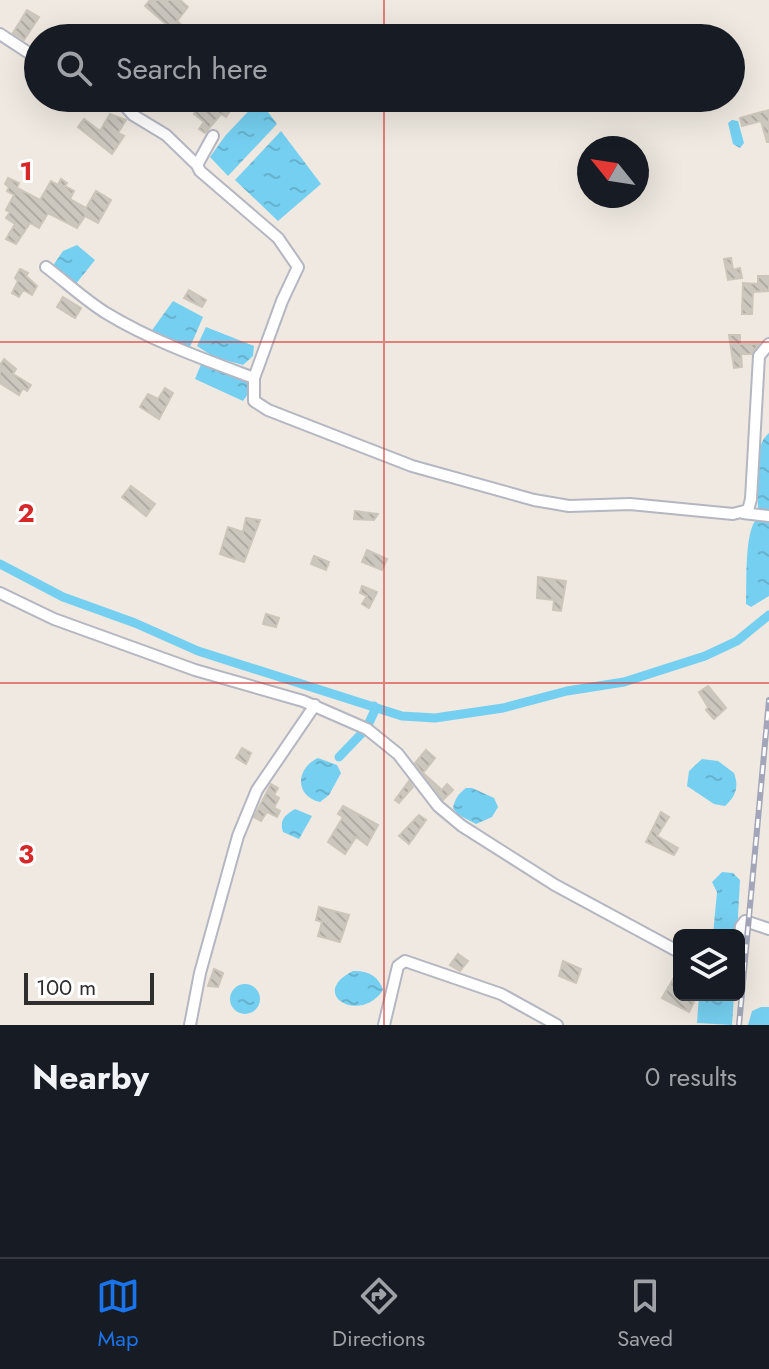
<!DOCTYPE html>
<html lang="en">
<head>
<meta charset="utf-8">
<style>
	:root { --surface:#171b24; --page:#20242c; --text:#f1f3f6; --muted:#9ea1a6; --line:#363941; --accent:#1a73e8 }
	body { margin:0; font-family:Jost,sans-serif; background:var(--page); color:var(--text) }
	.controls { position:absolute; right:24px; bottom:24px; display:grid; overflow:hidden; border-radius:12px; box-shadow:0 8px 32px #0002 }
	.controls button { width:72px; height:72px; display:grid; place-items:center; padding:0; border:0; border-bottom:2px solid var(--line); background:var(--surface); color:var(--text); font:40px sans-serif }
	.compass { position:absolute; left:577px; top:136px; width:72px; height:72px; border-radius:50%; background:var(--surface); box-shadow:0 8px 32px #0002; rotate:300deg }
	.scale { position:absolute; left:24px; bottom:20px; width:130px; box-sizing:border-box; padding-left:8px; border:4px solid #2e2e2e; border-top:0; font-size:22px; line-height:28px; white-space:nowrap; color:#2e2e2e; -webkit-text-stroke:6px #fff; paint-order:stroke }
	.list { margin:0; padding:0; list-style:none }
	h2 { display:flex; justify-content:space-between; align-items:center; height:104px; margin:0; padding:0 32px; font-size:34px }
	h2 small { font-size:26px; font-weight:400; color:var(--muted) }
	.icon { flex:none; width:44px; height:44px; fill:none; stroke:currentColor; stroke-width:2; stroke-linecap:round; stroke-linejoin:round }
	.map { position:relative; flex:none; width:769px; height:1025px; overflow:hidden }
	.search { position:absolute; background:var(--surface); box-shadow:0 8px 32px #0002; left:24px; right:24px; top:24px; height:88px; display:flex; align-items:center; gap:20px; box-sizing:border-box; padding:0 28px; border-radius:44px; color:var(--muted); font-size:30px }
	.sheet { height:232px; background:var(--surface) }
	nav { display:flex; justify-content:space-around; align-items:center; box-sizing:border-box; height:112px; border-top:2px solid var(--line); background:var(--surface); font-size:22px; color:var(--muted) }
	nav a { display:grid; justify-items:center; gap:4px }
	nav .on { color:var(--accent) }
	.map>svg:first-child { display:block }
	.water { fill:url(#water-ripples) }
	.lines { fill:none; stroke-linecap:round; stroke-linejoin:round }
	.canal { stroke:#75cff0; stroke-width:9 }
	.building { fill:url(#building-back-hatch); stroke:#cbc5ba; stroke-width:2 }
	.street-casing { stroke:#b4b7c1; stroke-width:14 }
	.street { stroke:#fff; stroke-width:10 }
	.rail-casing { stroke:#a3a6b8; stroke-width:6 }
	.rail { stroke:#fff; stroke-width:3; stroke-dasharray:9; stroke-linecap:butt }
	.grid { fill:none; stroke:#d62828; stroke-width:2; stroke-opacity:0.55 }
	.grid-label { font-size:26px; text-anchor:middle; font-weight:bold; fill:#d62828; stroke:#fff; stroke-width:6; stroke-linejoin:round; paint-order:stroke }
</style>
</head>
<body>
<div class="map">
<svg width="769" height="1025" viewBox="0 0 769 1025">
	<defs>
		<pattern id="water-ripples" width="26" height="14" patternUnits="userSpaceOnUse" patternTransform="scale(2)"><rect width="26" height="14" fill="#75cff0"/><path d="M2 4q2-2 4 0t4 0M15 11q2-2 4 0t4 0" fill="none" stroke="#66b2ce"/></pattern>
		<pattern id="building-back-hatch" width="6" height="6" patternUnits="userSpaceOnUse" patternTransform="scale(2)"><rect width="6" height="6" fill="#cbc7bf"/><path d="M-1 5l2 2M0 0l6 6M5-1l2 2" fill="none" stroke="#afaba4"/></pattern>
	</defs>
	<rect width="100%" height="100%" fill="#efe9e1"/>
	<path class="water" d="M 259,100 L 277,124 L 228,176 L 210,157 L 225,136 Z
		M 732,120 L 738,121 L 744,143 L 740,148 L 733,144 L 728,123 Z
		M 281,131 L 321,184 L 278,221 L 235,180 Z
		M 77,245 L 95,260 L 75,285 L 52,267 L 63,251 Z
		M 173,301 L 203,317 L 190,347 L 150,333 Z
		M 206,327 L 254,346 L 253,356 L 243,365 L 214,357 L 197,346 Z
		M 202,362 L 246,379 L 250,391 L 243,401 L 195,379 Z
		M 769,433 L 769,512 L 758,508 C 758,487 751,448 769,433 Z
		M 757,519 L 769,519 L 769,596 L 751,607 L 746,604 C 747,586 744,530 757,519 Z
		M 318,758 L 337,765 L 341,773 L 329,795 L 320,802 C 294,796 296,768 318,758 Z
		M 702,759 L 718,761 L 734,773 C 739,786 736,797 725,806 L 714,804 L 687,786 L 689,771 Z
		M 466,788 L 472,788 L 494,798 L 498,807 L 492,817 L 476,824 L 457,814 L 453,808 C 455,799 458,794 466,788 Z
		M 295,809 L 312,816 L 299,839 L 283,832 C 279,820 285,815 295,809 Z
		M 722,872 L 733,873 L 740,880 L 737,935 L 713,935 L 717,892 L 712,882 Z
		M 353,971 C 367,970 379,976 383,990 C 360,1025 307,994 353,971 Z
		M230 999a15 15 0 1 1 30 0a15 15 0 1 1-30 0Z
		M 699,995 L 734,995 L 732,1025 L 697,1023 Z
		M 761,1007 L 769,1007 L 769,1025 L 748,1025 L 752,1011 Z"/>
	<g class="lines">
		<path class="canal" d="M 0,564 L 63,597 L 135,623 L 198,651 L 402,716 L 435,718 L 503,708 L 567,691 L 624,682 L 705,656 L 737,641 L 769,615
			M 368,725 L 374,712 L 374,706
			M 339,757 L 363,732"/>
	</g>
	<path class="building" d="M 150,0 L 180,0 L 188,7 L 177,21 L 183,26 L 176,33 L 145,6 Z
		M 27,10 L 39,17 L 24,40 L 13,33 Z
		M 202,98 L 239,98 L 226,117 L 221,114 L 205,133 L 199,129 L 204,122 L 194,114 Z
		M 769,110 L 769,142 L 767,142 L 761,121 L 742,126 L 740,118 Z
		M 110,114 L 126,120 L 118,133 L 124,136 L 112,154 L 78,127 L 84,119 L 100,131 Z
		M 8,178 L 19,183 L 17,188 L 40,200 L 51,181 L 58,185 L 61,179 L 67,183 L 65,186 L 74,191 L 70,199 L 86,208 L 96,191 L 111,200 L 98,223 L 85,216 L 77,228 L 48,213 L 39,228 L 30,223 L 16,244 L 6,239 L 15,224 L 6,218 L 10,212 L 6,210 L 14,195 L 7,191 L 9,187 L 5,184 Z
		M 731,258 L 733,270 L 740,268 L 742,278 L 728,280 L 724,259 Z
		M 20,269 L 28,273 L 26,276 L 37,286 L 32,295 L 23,290 L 19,297 L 12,293 L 18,281 L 15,278 Z
		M 758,276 L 769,276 L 769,291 L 753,292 L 752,314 L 742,314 L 743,283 L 758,284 Z
		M 189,290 L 206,300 L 202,307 L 184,298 Z
		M 63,297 L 81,308 L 75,318 L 57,307 Z
		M 729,335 L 740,335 L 740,344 L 759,344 L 752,354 L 741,354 L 742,367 L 734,368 Z
		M 4,359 L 16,369 L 13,374 L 31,385 L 27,391 L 23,388 L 19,395 L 0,383 L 0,365 Z
		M 165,388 L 173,393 L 159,419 L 140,407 L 148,394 L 158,399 Z
		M 131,486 L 155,504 L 146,516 L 122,497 Z
		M 355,511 L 378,514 L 374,520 L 354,519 Z
		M 246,518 L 260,520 L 244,562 L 220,554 L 228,527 L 243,532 Z
		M 367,550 L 387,559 L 382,570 L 362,562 Z
		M 314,556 L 329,562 L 326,570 L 311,564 Z
		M 538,577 L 566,581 L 561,611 L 553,610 L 554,600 L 537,598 Z
		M 362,586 L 377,592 L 369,608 L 362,604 L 367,596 L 360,593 Z
		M 266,614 L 279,618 L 276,627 L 263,624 Z
		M 708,686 L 726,708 L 714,719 L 706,710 L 708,707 L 699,692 Z
		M 242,748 L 251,753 L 246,764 L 236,758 Z
		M 426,750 L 435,758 L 423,773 L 442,790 L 447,784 L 453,790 L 443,800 L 415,763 Z
		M 409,781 L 413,787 L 399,803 L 395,800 Z
		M 271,784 L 278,788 L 274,795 L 279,798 L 274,808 L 280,811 L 277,817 L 267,812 L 261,821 L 254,817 Z
		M 343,806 L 378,825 L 367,845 L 356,837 L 345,854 L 328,842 L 343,817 L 338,814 Z
		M 661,812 L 669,817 L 657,836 L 678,848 L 674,855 L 646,842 Z
		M 419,815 L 426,820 L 409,844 L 399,836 Z
		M 319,907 L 349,915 L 340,942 L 318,936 L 322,922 L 316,920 Z
		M 458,954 L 468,961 L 460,971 L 450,965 Z
		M 563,961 L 581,969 L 576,983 L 559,976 Z
		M 214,969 L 223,973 L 218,987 L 208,986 Z
		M 679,969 L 679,987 L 676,993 L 694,1002 L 689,1012 L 662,998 Z"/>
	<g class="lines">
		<g class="street-casing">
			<path id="street" d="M 0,34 L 38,59
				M 118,98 L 133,115 L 166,135 L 197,165
				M 213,136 L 197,165 L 200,171 L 278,238 L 298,267 L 282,301 L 254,378
				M 46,267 C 66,282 85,300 106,313 C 152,341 203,359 254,378 L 254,401 L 268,410 L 412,466 L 534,500 L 569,506 L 630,504 L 733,514 L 748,510 L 751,499 L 759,356 L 769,344
				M 743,513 L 769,516
				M 0,593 L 54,619 L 195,670 L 303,701 L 367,729 L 398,754 L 438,806 L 462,826 L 555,885 L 679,952
				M 739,944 L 741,926 L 745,921 L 769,929
				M 190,1025 L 200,973 L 238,836 L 257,790 L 315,705
				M 384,1025 L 398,966 L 405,961 L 501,994 L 557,1025"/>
		</g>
		<use href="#street" class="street"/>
		<g class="rail-casing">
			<path id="rail" d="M 739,1025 L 769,700"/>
		</g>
		<use href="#rail" class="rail"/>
	</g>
	<path class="grid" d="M 384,0 L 384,38M 384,98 L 384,1025M 0,342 L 769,342M 0,683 L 769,683"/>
	<g class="grid-label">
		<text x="26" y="180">1</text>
		<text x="26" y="522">2</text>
		<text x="26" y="863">3</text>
	</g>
</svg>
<div class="controls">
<button><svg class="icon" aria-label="layers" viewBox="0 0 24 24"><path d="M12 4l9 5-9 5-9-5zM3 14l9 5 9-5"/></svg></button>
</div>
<svg class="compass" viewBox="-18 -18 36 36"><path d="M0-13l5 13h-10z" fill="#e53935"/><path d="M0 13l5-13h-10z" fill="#9ea1a6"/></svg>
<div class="scale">100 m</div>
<div class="search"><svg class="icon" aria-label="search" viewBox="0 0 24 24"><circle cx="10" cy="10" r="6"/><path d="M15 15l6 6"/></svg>Search here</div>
</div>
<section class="sheet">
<h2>Nearby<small>0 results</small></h2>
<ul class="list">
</ul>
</section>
<nav>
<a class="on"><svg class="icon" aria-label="map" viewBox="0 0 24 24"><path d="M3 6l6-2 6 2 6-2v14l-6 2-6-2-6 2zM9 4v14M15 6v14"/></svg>Map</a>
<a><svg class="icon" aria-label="directions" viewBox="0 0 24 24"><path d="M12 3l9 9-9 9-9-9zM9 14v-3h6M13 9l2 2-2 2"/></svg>Directions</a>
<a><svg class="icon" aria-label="saved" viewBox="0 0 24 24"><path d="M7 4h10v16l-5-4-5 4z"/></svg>Saved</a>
</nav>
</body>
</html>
